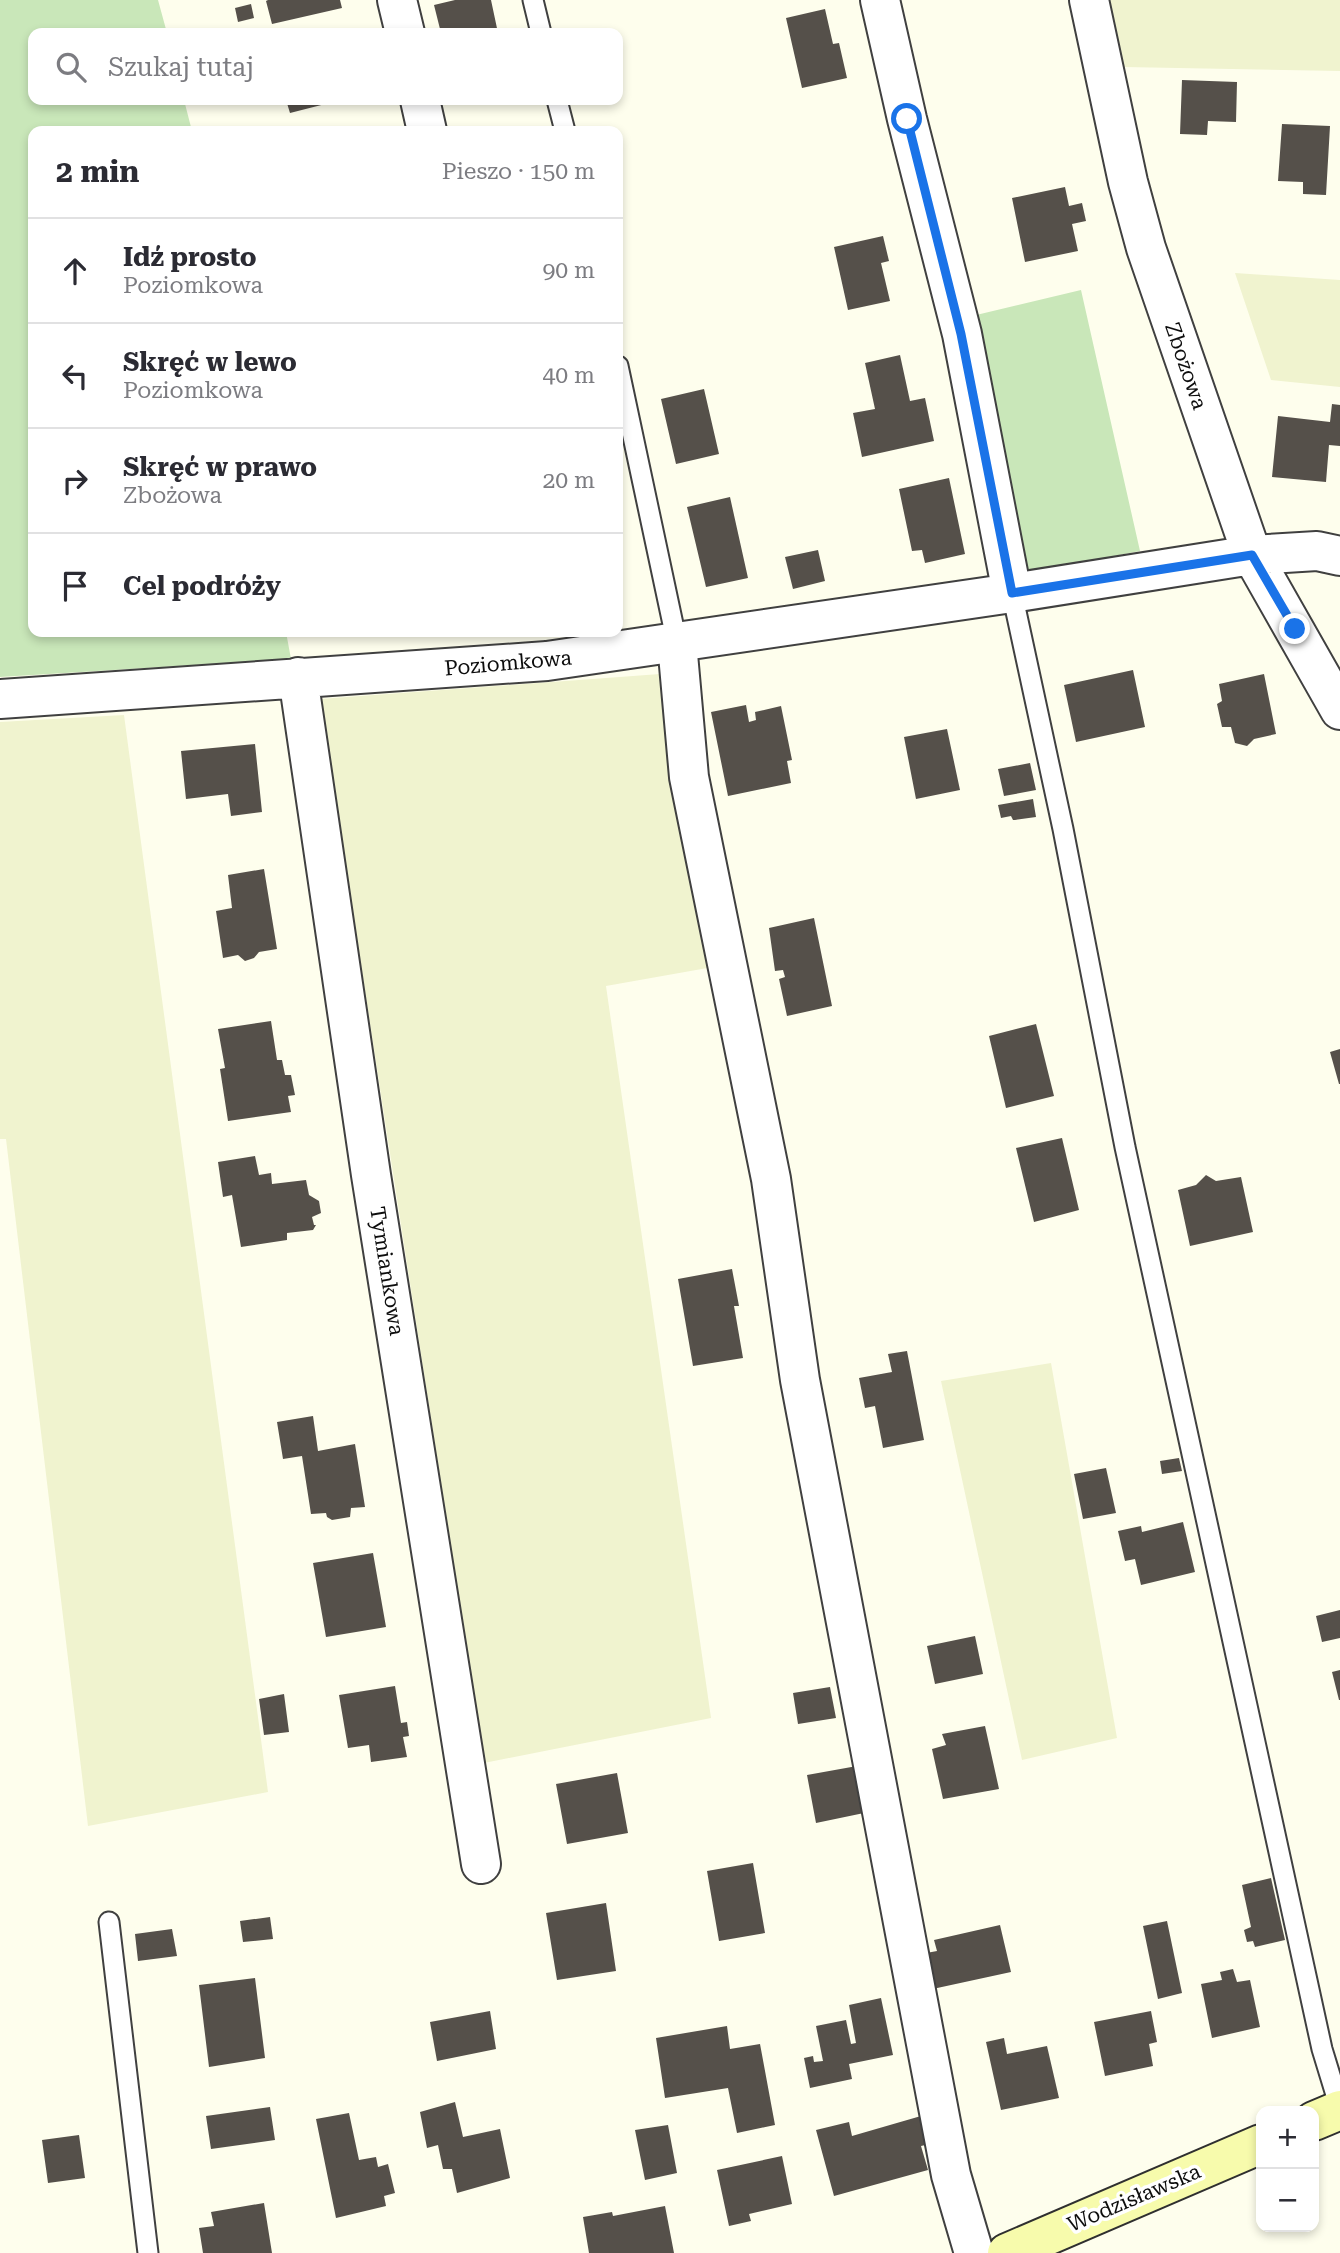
<!DOCTYPE html>
<html lang="pl">
<head>
<meta charset="utf-8">
<style>
	:root { --surface:#fff; --page:#f7f7f7; --text:#2b2b33; --muted:#7c7c81; --line:#e1e1e2 }
	body { margin:0; font-family:"Roboto Serif",serif; background:var(--page); color:var(--text) }
	.controls { position:absolute; right:21px; bottom:21px; display:grid; overflow:hidden; border-radius:14px; box-shadow:0 4px 10px #0003 }
	.controls button { width:63px; height:63px; display:grid; place-items:center; padding:0; border:0; border-bottom:2px solid var(--line); background:var(--surface); color:var(--text); font:35px sans-serif }
	.stop { position:absolute; width:21px; height:21px; margin:-16px; border:5px solid #1a73e8; border-radius:50%; background:#fff }
	.stop.end { background:#1a73e8; border-color:#fff; box-shadow:0 2px 7px #0008 }
	.list { margin:0; padding:0; list-style:none }
	h2 { display:flex; justify-content:space-between; align-items:center; height:91px; margin:0; padding:0 28px; font-size:30px }
	h2 small { font-size:23px; font-weight:400; color:var(--muted) }
	.list li { display:grid; grid-template-columns:46px 1fr auto; gap:21px; align-items:center; box-sizing:border-box; height:105px; padding:0 28px; border-top:2px solid var(--line) }
	.list b { display:block; font-size:26px; white-space:nowrap }
	.list p { margin:0; font-size:23px; white-space:nowrap; color:var(--muted) }
	.list em { font-size:23px; font-style:normal; color:var(--muted) }
	.icon { flex:none; width:38px; height:38px; fill:none; stroke:currentColor; stroke-width:2; stroke-linecap:round; stroke-linejoin:round }
	.map { position:relative; flex:none; width:1340px; height:2253px; overflow:hidden }
	.search { position:absolute; background:var(--surface); box-shadow:0 4px 10px #0003; left:28px; top:28px; width:595px; height:77px; display:flex; align-items:center; gap:18px; box-sizing:border-box; padding:0 24px; border-radius:14px; color:var(--muted); font-size:26px }
	.panel { position:absolute; background:var(--surface); box-shadow:0 4px 10px #0003; left:28px; top:126px; width:595px; height:511px; border-radius:14px }
	.map>svg:first-child { display:block }
	.farmland { fill:#f0f3cf }
	.green { fill:#c9e7b9 }
	.building { fill:#55504a }
	.lines { fill:none; stroke-linecap:round; stroke-linejoin:round }
	.service-casing { stroke:#404040; stroke-width:23 }
	.minor-casing { stroke:#404040; stroke-width:42 }
	.secondary-casing { stroke:#2f2f2f; stroke-width:42 }
	.service { stroke:#fff; stroke-width:19 }
	.minor { stroke:#fff; stroke-width:38 }
	.secondary { stroke:#f7fbac; stroke-width:38 }
	.route { stroke:#1a73e8; stroke-width:9 }
	.labels { text-anchor:middle; stroke-width:7; stroke-linejoin:round; paint-order:stroke }
	.street-label { font-size:21px; fill:#0d0d0d; stroke:#fff }
</style>
</head>
<body>
<div class="map">
<svg width="1340" height="2253" viewBox="0 0 1340 2253">
	<rect width="100%" height="100%" fill="#fefeed"/>
	<path class="farmland" d="M 1109,0 L 1340,0 L 1340,71 L 1124,67 Z
		M 1235,273 L 1340,280 L 1340,387 L 1271,380 Z
		M 660,674 L 713,967 L 606,986 L 711,1718 L 484,1763 L 320,699 Z
		M 124,715 L 268,1792 L 88,1826 L 6,1139 L 0,1139 L 0,722 Z
		M 1051,1363 L 1117,1738 L 1022,1760 L 941,1381 Z"/>
	<path class="green" d="M 0,0 L 158,0 L 167,33 L 33,33 L 33,100 L 184,100 L 192,131 L 33,131 L 33,632 L 286,632 L 291,659 L 0,677 Z
		M 1081,290 L 1140,551 L 1021,574 L 972,316 Z"/>
	<path class="building" d="M 268,0 L 340,0 L 342,8 L 272,24 L 266,1 Z
		M 455,0 L 491,0 L 498,33 L 441,33 L 434,5 Z
		M 251,4 L 254,18 L 238,22 L 235,8 Z
		M 825,9 L 833,44 L 839,43 L 847,78 L 802,88 L 786,18 Z
		M 1182,80 L 1237,82 L 1236,122 L 1208,121 L 1207,135 L 1180,134 Z
		M 286,100 L 336,100 L 337,101 L 290,113 Z
		M 1282,124 L 1330,126 L 1326,195 L 1303,194 L 1303,182 L 1278,181 Z
		M 1065,187 L 1069,206 L 1082,203 L 1086,221 L 1072,224 L 1078,251 L 1025,262 L 1012,198 Z
		M 883,236 L 889,261 L 881,263 L 890,301 L 848,310 L 834,247 Z
		M 900,355 L 910,401 L 925,398 L 934,441 L 862,457 L 853,413 L 875,409 L 865,363 Z
		M 704,389 L 719,454 L 676,464 L 661,399 Z
		M 1332,404 L 1340,405 L 1340,446 L 1329,445 L 1326,482 L 1272,477 L 1278,416 L 1330,422 Z
		M 949,478 L 965,554 L 925,563 L 922,550 L 912,551 L 899,489 Z
		M 730,497 L 748,578 L 706,587 L 687,507 Z
		M 818,550 L 825,581 L 793,589 L 785,557 Z
		M 1133,670 L 1145,727 L 1076,742 L 1064,685 Z
		M 1264,674 L 1276,734 L 1254,739 L 1247,746 L 1235,743 L 1231,727 L 1222,727 L 1217,704 L 1222,701 L 1219,684 Z
		M 746,705 L 749,722 L 756,720 L 755,712 L 781,706 L 792,760 L 787,761 L 791,783 L 728,796 L 711,712 Z
		M 947,729 L 960,790 L 916,799 L 904,737 Z
		M 255,744 L 262,812 L 231,816 L 228,794 L 186,799 L 181,751 Z
		M 1030,763 L 1036,790 L 1004,796 L 998,769 Z
		M 1033,799 L 1036,817 L 1015,820 L 1013,820 L 1011,816 L 1001,818 L 998,805 Z
		M 264,869 L 277,949 L 259,952 L 254,958 L 245,961 L 238,955 L 223,958 L 216,911 L 232,908 L 228,875 Z
		M 814,918 L 832,1006 L 787,1016 L 779,979 L 785,977 L 783,970 L 775,971 L 769,928 Z
		M 271,1021 L 277,1060 L 282,1060 L 285,1075 L 291,1075 L 295,1095 L 288,1096 L 291,1112 L 228,1121 L 220,1069 L 225,1068 L 218,1029 Z
		M 1036,1024 L 1054,1096 L 1006,1108 L 989,1036 Z
		M 1340,1049 L 1340,1084 L 1339,1084 L 1330,1052 Z
		M 1062,1138 L 1079,1210 L 1034,1222 L 1016,1148 Z
		M 255,1156 L 259,1175 L 271,1173 L 272,1184 L 306,1180 L 309,1195 L 319,1201 L 321,1213 L 312,1217 L 314,1225 L 316,1225 L 313,1230 L 287,1233 L 287,1240 L 241,1247 L 232,1195 L 223,1197 L 218,1162 Z
		M 1206,1175 L 1216,1181 L 1241,1177 L 1253,1232 L 1190,1246 L 1178,1190 L 1196,1185 Z
		M 732,1269 L 739,1306 L 734,1306 L 743,1358 L 693,1366 L 678,1279 Z
		M 907,1351 L 924,1440 L 883,1448 L 875,1406 L 865,1408 L 859,1378 L 892,1372 L 888,1354 Z
		M 313,1416 L 318,1451 L 355,1444 L 365,1507 L 351,1508 L 350,1517 L 332,1520 L 327,1517 L 326,1513 L 311,1514 L 302,1456 L 283,1459 L 277,1422 Z
		M 1179,1458 L 1182,1471 L 1162,1474 L 1160,1461 Z
		M 1106,1468 L 1116,1513 L 1083,1519 L 1074,1474 Z
		M 1183,1522 L 1195,1572 L 1141,1585 L 1135,1559 L 1125,1561 L 1118,1531 L 1141,1526 L 1142,1532 Z
		M 373,1553 L 386,1627 L 326,1637 L 313,1563 Z
		M 1340,1610 L 1340,1638 L 1322,1642 L 1316,1616 Z
		M 975,1636 L 983,1674 L 935,1684 L 927,1646 Z
		M 1340,1670 L 1340,1700 L 1339,1700 L 1332,1672 Z
		M 395,1686 L 401,1723 L 407,1722 L 409,1736 L 403,1737 L 407,1757 L 371,1762 L 369,1745 L 348,1748 L 339,1695 Z
		M 830,1687 L 836,1718 L 798,1724 L 793,1693 Z
		M 284,1694 L 289,1732 L 264,1735 L 259,1699 Z
		M 985,1726 L 999,1789 L 943,1799 L 932,1749 L 946,1745 L 942,1734 Z
		M 857,1766 L 864,1813 L 816,1823 L 807,1775 Z
		M 617,1773 L 628,1833 L 567,1844 L 556,1784 Z
		M 753,1863 L 765,1933 L 719,1941 L 707,1871 Z
		M 1271,1878 L 1285,1940 L 1255,1947 L 1253,1941 L 1247,1942 L 1244,1930 L 1251,1927 L 1242,1885 Z
		M 606,1903 L 616,1971 L 557,1980 L 546,1913 Z
		M 270,1917 L 273,1939 L 243,1942 L 240,1921 Z
		M 1167,1921 L 1182,1993 L 1158,1999 L 1143,1926 Z
		M 1000,1925 L 1011,1972 L 928,1990 L 921,1954 L 937,1951 L 934,1940 Z
		M 172,1929 L 177,1956 L 138,1961 L 135,1934 Z
		M 1233,1969 L 1237,1982 L 1250,1980 L 1260,2027 L 1212,2038 L 1201,1984 L 1222,1980 L 1220,1972 Z
		M 255,1978 L 265,2058 L 209,2067 L 199,1985 Z
		M 881,1998 L 893,2055 L 849,2064 L 852,2079 L 810,2088 L 804,2058 L 813,2056 L 814,2062 L 823,2061 L 816,2026 L 846,2020 L 851,2044 L 856,2043 L 849,2005 Z
		M 490,2011 L 496,2049 L 437,2061 L 430,2022 Z
		M 1151,2011 L 1157,2042 L 1149,2044 L 1153,2066 L 1105,2076 L 1094,2022 Z
		M 727,2026 L 730,2049 L 760,2044 L 775,2125 L 737,2133 L 728,2088 L 665,2098 L 656,2038 Z
		M 1004,2038 L 1007,2054 L 1047,2046 L 1059,2098 L 1001,2110 L 986,2042 Z
		M 455,2102 L 463,2137 L 500,2129 L 510,2178 L 457,2193 L 452,2169 L 443,2169 L 438,2145 L 427,2148 L 420,2112 Z
		M 270,2107 L 275,2140 L 211,2149 L 206,2116 Z
		M 349,2113 L 359,2160 L 376,2157 L 378,2167 L 388,2164 L 395,2193 L 384,2196 L 386,2206 L 336,2218 L 316,2119 Z
		M 921,2116 L 930,2144 L 921,2146 L 928,2170 L 834,2196 L 816,2130 L 849,2122 L 852,2136 Z
		M 668,2125 L 677,2173 L 645,2180 L 635,2130 Z
		M 79,2135 L 85,2178 L 48,2183 L 42,2140 Z
		M 782,2156 L 792,2204 L 749,2214 L 751,2221 L 729,2226 L 717,2170 Z
		M 264,2203 L 272,2253 L 203,2253 L 199,2228 L 214,2226 L 211,2212 Z
		M 665,2206 L 674,2253 L 589,2253 L 583,2217 L 612,2212 L 613,2216 Z"/>
	<g class="lines">
		<g class="service-casing">
			<path id="service" d="M 533,0 L 541,33
				M 557,100 L 565,131
				M 618,366 L 677,643
				M 1012,593 L 1063,829 L 1125,1147 L 1322,2049 L 1340,2108
				M 109,1922 L 148,2253"/>
		</g>
		<g class="minor-casing">
			<path id="minor" d="M 397,0 L 405,33
				M 880,0 L 907,119 L 962,334 L 1012,593
				M 1089,0 L 1128,182 L 1146,248 L 1252,555 L 1340,710
				M 420,100 L 427,131
				M 677,643 L 689,777 L 771,1179 L 800,1380 L 951,2175 L 974,2253
				M 298,677 L 371,1175 L 481,1864
				M 0,699 L 547,661 L 1012,593 L 1252,555 L 1317,551 L 1340,556"/>
		</g>
		<g class="secondary-casing">
			<path id="secondary" d="M 1314,2121 L 1340,2110
				M 1007,2253 L 1261,2144"/>
		</g>
		<use href="#service" class="service"/>
		<use href="#minor" class="minor"/>
		<use href="#secondary" class="secondary"/>
	</g>
	<g class="lines">
		<path class="route" d="M 907,119 L 961,334 L 1012,593 L 1252,555 L 1295,629"/>
	</g>
	<g class="labels">
		<g class="street-label">
			<text transform="translate(1186 366) rotate(71)" y="7">Zbożowa</text>
			<text transform="translate(508 663) rotate(-5)" y="7">Poziomkowa</text>
			<text transform="translate(387 1271) rotate(81)" y="7">Tymiankowa</text>
			<text transform="translate(1134 2198) rotate(-23)" y="7">Wodzisławska</text>
		</g>
	</g>
</svg>
<div class="controls">
<button>+</button>
<button>−</button>
</div>
<div class="stop" style="left:907px;top:119px"></div>
<div class="stop end" style="left:1295px;top:629px"></div>
<div class="search"><svg class="icon" aria-label="search" viewBox="0 0 24 24"><circle cx="10" cy="10" r="6"/><path d="M15 15l6 6"/></svg>Szukaj tutaj</div>
<section class="panel">
<h2>2 min<small>Pieszo · 150 m</small></h2>
<ul class="list">
<li><svg class="icon" aria-label="ahead" viewBox="0 0 24 24"><path d="M12 20V5M6 11l6-6 6 6"/></svg><div><b>Idź prosto</b><p>Poziomkowa</p></div><em>90 m</em></li>
<li><svg class="icon" aria-label="left" viewBox="0 0 24 24"><path d="M17 20v-9H6M10 6l-5 5 5 5"/></svg><div><b>Skręć w lewo</b><p>Poziomkowa</p></div><em>40 m</em></li>
<li><svg class="icon" aria-label="right" viewBox="0 0 24 24"><path d="M7 20v-9h11M14 6l5 5-5 5"/></svg><div><b>Skręć w prawo</b><p>Zbożowa</p></div><em>20 m</em></li>
<li><svg class="icon" aria-label="arrive" viewBox="0 0 24 24"><path d="M6 21V4h12l-3 4 3 4H6"/></svg><div><b>Cel podróży</b></div></li>
</ul>
</section>
</div>
</body>
</html>
